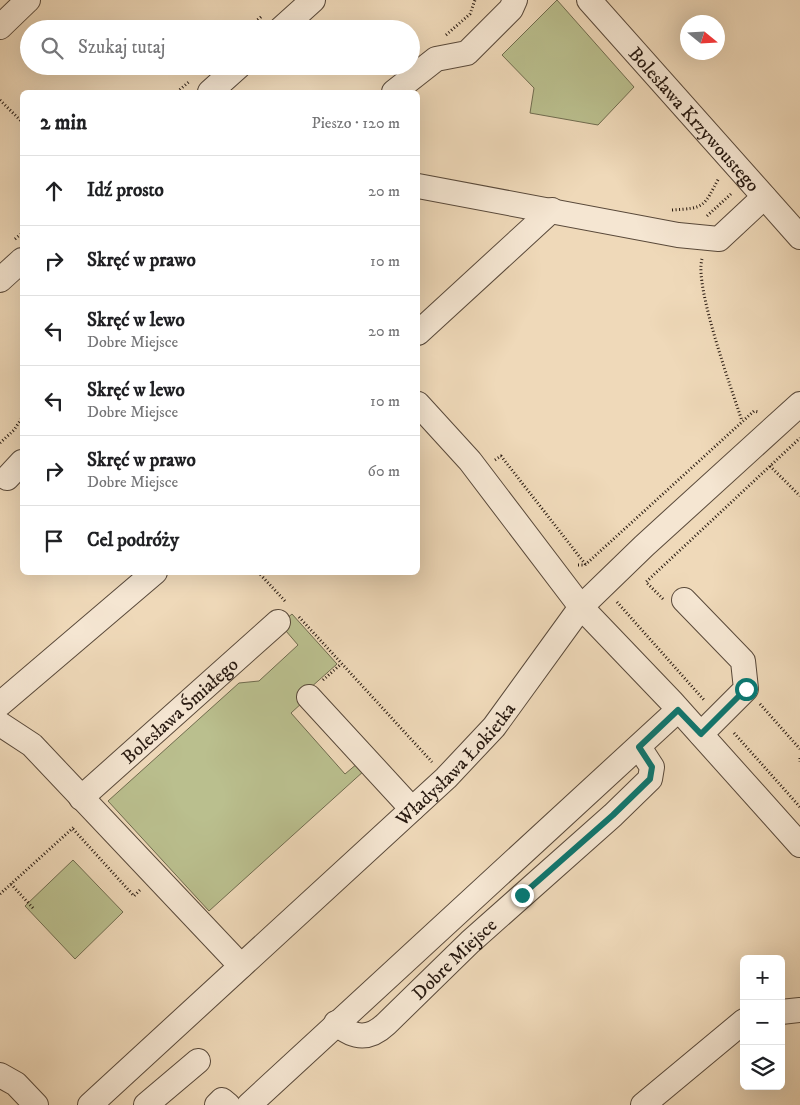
<!DOCTYPE html>
<html lang="pl">
<head>
<meta charset="utf-8">
<style>
	:root { --surface:#fff; --page:#f6f6f6; --text:#202124; --muted:#757577; --line:#e0e0e0 }
	body { margin:0; font-family:"IM FELL DW Pica",serif; background:var(--page); color:var(--text) }
	.controls { position:absolute; right:15px; bottom:15px; display:grid; overflow:hidden; border-radius:8px; box-shadow:0 5px 20px #0002 }
	.controls button { width:45px; height:45px; display:grid; place-items:center; padding:0; border:0; border-bottom:1px solid var(--line); background:var(--surface); color:var(--text); font:25px sans-serif }
	.compass { position:absolute; left:680px; top:15px; width:45px; height:45px; border-radius:50%; background:var(--surface); box-shadow:0 5px 20px #0002; rotate:108deg }
	.stop { position:absolute; width:15px; height:15px; margin:-11px; border:4px solid #0f766e; border-radius:50%; background:#fff }
	.stop.end { background:#0f766e; border-color:#fff; box-shadow:0 1px 5px #0008 }
	.list { margin:0; padding:0; list-style:none }
	h2 { display:flex; justify-content:space-between; align-items:center; height:65px; margin:0; padding:0 20px; font-size:21px }
	h2 small { font-size:16px; font-weight:400; color:var(--muted) }
	.list li { display:grid; grid-template-columns:32px 1fr auto; gap:15px; align-items:center; box-sizing:border-box; height:70px; padding:0 20px; border-top:1px solid var(--line) }
	.list b { display:block; font-size:19px; white-space:nowrap }
	.list p { margin:0; font-size:16px; white-space:nowrap; color:var(--muted) }
	.list em { font-size:16px; font-style:normal; color:var(--muted) }
	.icon { flex:none; width:28px; height:28px; fill:none; stroke:currentColor; stroke-width:2; stroke-linecap:round; stroke-linejoin:round }
	.map { position:relative; flex:none; width:800px; height:1105px; overflow:hidden }
	.search { position:absolute; background:var(--surface); box-shadow:0 5px 20px #0002; left:20px; top:20px; width:400px; height:55px; display:flex; align-items:center; gap:12px; box-sizing:border-box; padding:0 18px; border-radius:28px; color:var(--muted); font-size:19px }
	.panel { position:absolute; background:var(--surface); box-shadow:0 5px 20px #0002; left:20px; top:90px; width:400px; height:485px; border-radius:8px }
	.map>svg:first-child { display:block }
	.green { fill:#babf8e; stroke:#706c4f }
	.lines { fill:none; stroke-linecap:round; stroke-linejoin:round }
	.minor-casing { stroke:#59493a; stroke-width:26 }
	.path { stroke:#271910; stroke-width:3; stroke-dasharray:1 2.5; stroke-linecap:butt }
	.minor { stroke:#f5e6d2; stroke-width:24 }
	.route { stroke:#0f766e; stroke-width:6 }
	.labels { text-anchor:middle; stroke-width:4.5; stroke-linejoin:round; paint-order:stroke }
	.street-label { font-size:19px; fill:#271910; stroke:#f5e6d2 }
</style>
</head>
<body>
<div class="map">
<svg width="800" height="1105" viewBox="0 0 800 1105">
	<rect width="100%" height="100%" fill="#efd9b9"/>
	<filter id="stains"><feTurbulence type="fractalNoise" baseFrequency=".004" numOctaves="4"/><feColorMatrix values="0 0 0 0 .2 0 0 0 0 .09 0 0 0 0 .02 0 0 0 .5 -.17"/></filter>
	<radialGradient id="worn" r=".72"><stop offset=".6" stop-color="#630" stop-opacity="0"/><stop offset="1" stop-color="#630" stop-opacity=".3"/></radialGradient>
	<path class="green" d="M 557,0 L 634,87 L 598,125 L 530,113 L 534,88 L 502,55 Z
		M 292,614 L 337,664 L 300,697 L 303,702 L 291,713 L 345,774 L 358,763 L 365,770 L 209,911 L 108,801 L 239,683 L 259,681 L 298,645 L 280,624 Z
		M 73,860 L 123,912 L 75,959 L 25,906 Z"/>
	<g class="lines">
		<g class="minor-casing">
			<g id="minor">
				<path id="s1" d="M 589,0 L 800,237"/>
				<path d="M 0,27 L 28,0"/>
				<path d="M 281,29 L 313,0"/>
				<path d="M 210,92 L 239,66"/>
				<path d="M 394,92 L 436,59 L 467,53 L 511,9 L 515,0"/>
				<path d="M 418,186 L 678,235 L 719,239 L 764,197"/>
				<path d="M 0,280 L 22,260"/>
				<path d="M 418,333 L 552,210"/>
				<path d="M 418,404 L 470,461 L 581,607 L 671,701 L 800,845"/>
				<path d="M 7,478 L 22,462"/>
				<path d="M 684,600 L 743,661 L 746,689 L 701,734"/>
				<path d="M 309,697 L 412,809"/>
				<path d="M 0,704 L 155,572"/>
				<path d="M 0,724 L 32,745 L 241,966"/>
				<path id="s2" d="M 81,798 L 278,622"/>
				<path d="M 781,1012 L 800,1010"/>
				<path id="s3" d="M 336,1023 C 354,1039 369,1040 386,1024 L 470,942 L 613,815 L 650,779 L 652,767 L 639,747"/>
				<path d="M 0,1075 L 16,1084 L 36,1105"/>
				<path id="s4" d="M 90,1105 L 446,778 L 494,727 L 581,607 L 644,546 L 800,404"/>
				<path d="M 146,1105 L 198,1061"/>
				<path d="M 217,1105 L 222,1100 L 228,1105"/>
				<path d="M 249,1105 L 678,710"/>
				<path d="M 643,1105 L 744,1021"/>
			</g>
		</g>
		<path class="path" d="M 247,29 L 262,16
			M 446,35 L 470,14 L 475,0
			M 177,92 L 190,81
			M 0,100 L 22,122
			M 672,210 C 706,208 703,207 719,178
			M 707,216 L 732,193
			M 15,239 L 22,233
			M 702,259 C 694,286 732,390 742,421
			M 0,443 L 14,430 L 22,418
			M 495,460 L 501,456 L 586,565
			M 770,466 L 800,496
			M 578,565 L 585,565 L 754,411 L 759,412
			M 258,572 L 285,601
			M 663,599 L 646,582 L 800,438
			M 617,602 L 704,700
			M 299,617 L 432,762
			M 323,680 L 341,664
			M 760,704 L 800,749
			M 734,733 L 800,807
			M 800,758 L 800,762
			M 73,829 L 134,896 L 140,890
			M 11,884 L 33,908
			M 0,894 L 74,827"/>
		<use href="#minor" class="minor"/>
	</g>
	<g class="lines">
		<path class="route" d="M 522,895 L 613,815 L 650,779 L 652,767 L 639,747 L 678,710 L 701,734 L 746,689"/>
	</g>
	<g class="labels">
		<g class="street-label">
			<text dy="7" stroke="none"><textPath href="#s1" startOffset="159">Bolesława Krzywoustego</textPath></text>
			<text dy="7" stroke="none"><textPath href="#s2" startOffset="132">Bolesława Śmiałego</textPath></text>
			<text dy="7" stroke="none"><textPath href="#s4" startOffset="500">Władysława Łokietka</textPath></text>
			<text dy="7" stroke="none"><textPath href="#s3" startOffset="151">Dobre Miejsce</textPath></text>
		</g>
	</g>
	<rect width="100%" height="100%" filter="url(#stains)"/>
	<rect width="100%" height="100%" fill="url(#worn)"/>
</svg>
<div class="controls">
<button>+</button>
<button>−</button>
<button><svg class="icon" aria-label="layers" viewBox="0 0 24 24"><path d="M12 4l9 5-9 5-9-5zM3 14l9 5 9-5"/></svg></button>
</div>
<svg class="compass" viewBox="-18 -18 36 36"><path d="M0-13l5 13h-10z" fill="#e53935"/><path d="M0 13l5-13h-10z" fill="#757577"/></svg>
<div class="stop" style="left:746px;top:689px"></div>
<div class="stop end" style="left:522px;top:895px"></div>
<div class="search"><svg class="icon" aria-label="search" viewBox="0 0 24 24"><circle cx="10" cy="10" r="6"/><path d="M15 15l6 6"/></svg>Szukaj tutaj</div>
<section class="panel">
<h2>2 min<small>Pieszo · 120 m</small></h2>
<ul class="list">
<li><svg class="icon" aria-label="ahead" viewBox="0 0 24 24"><path d="M12 20V5M6 11l6-6 6 6"/></svg><div><b>Idź prosto</b></div><em>20 m</em></li>
<li><svg class="icon" aria-label="right" viewBox="0 0 24 24"><path d="M7 20v-9h11M14 6l5 5-5 5"/></svg><div><b>Skręć w prawo</b></div><em>10 m</em></li>
<li><svg class="icon" aria-label="left" viewBox="0 0 24 24"><path d="M17 20v-9H6M10 6l-5 5 5 5"/></svg><div><b>Skręć w lewo</b><p>Dobre Miejsce</p></div><em>20 m</em></li>
<li><svg class="icon" aria-label="left" viewBox="0 0 24 24"><path d="M17 20v-9H6M10 6l-5 5 5 5"/></svg><div><b>Skręć w lewo</b><p>Dobre Miejsce</p></div><em>10 m</em></li>
<li><svg class="icon" aria-label="right" viewBox="0 0 24 24"><path d="M7 20v-9h11M14 6l5 5-5 5"/></svg><div><b>Skręć w prawo</b><p>Dobre Miejsce</p></div><em>60 m</em></li>
<li><svg class="icon" aria-label="arrive" viewBox="0 0 24 24"><path d="M6 21V4h12l-3 4 3 4H6"/></svg><div><b>Cel podróży</b></div></li>
</ul>
</section>
</div>
</body>
</html>
